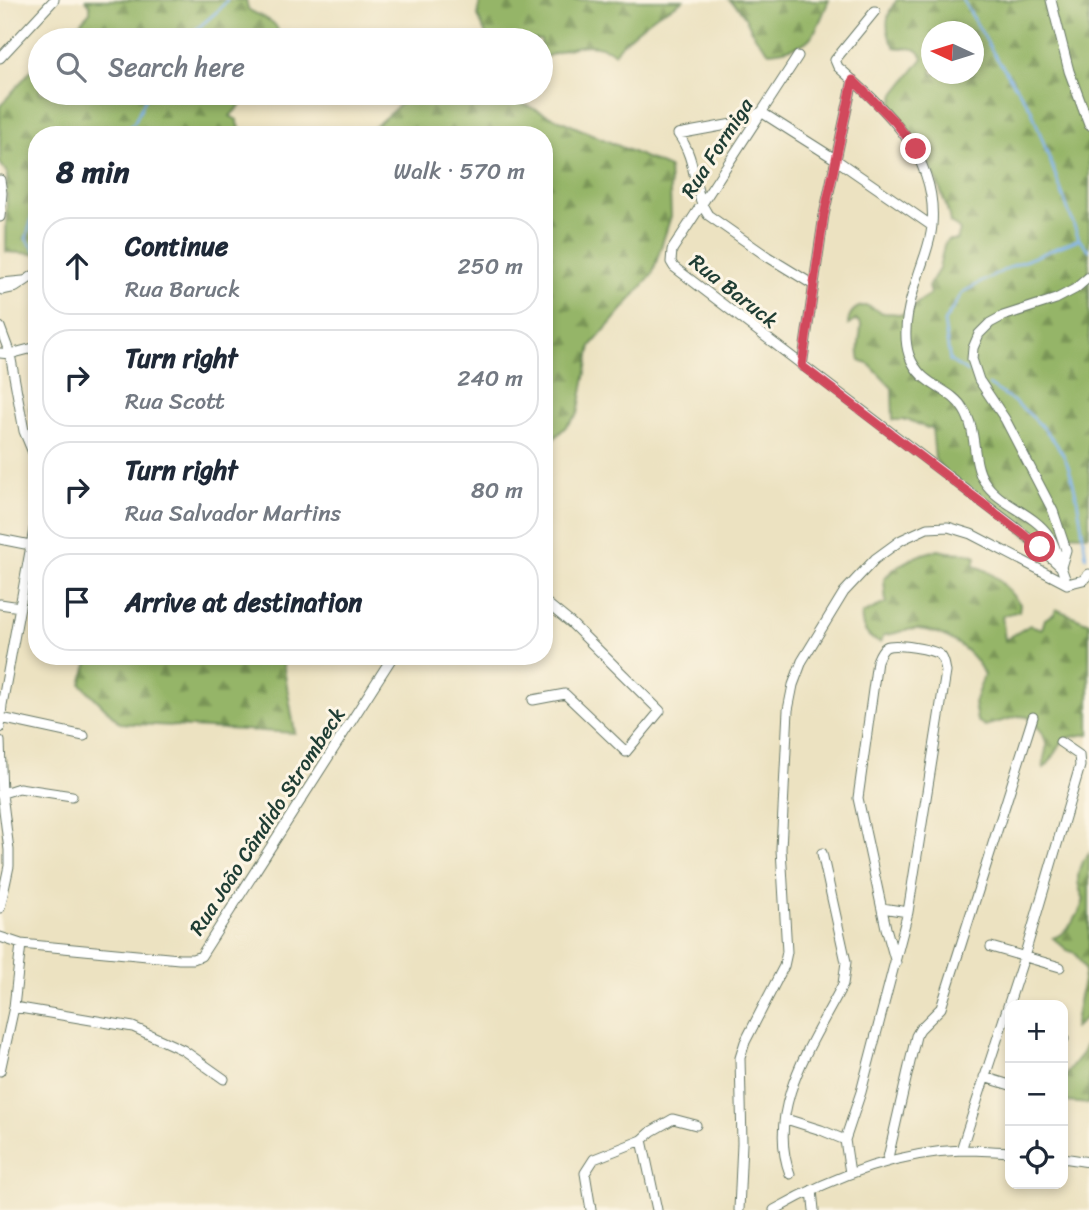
<!DOCTYPE html>
<html lang="en">
<head>
<meta charset="utf-8">
<style>
	:root { --surface:#fff; --page:#f6f6f7; --text:#1f2937; --muted:#747a83; --line:#e0e1e3 }
	body { margin:0; font-family:Sriracha,sans-serif; background:var(--page); color:var(--text) }
	.controls { position:absolute; right:21px; bottom:21px; display:grid; overflow:hidden; border-radius:14px; box-shadow:0 4px 10px #0003 }
	.controls button { width:63px; height:63px; display:grid; place-items:center; padding:0; border:0; border-bottom:2px solid var(--line); background:var(--surface); color:var(--text); font:35px sans-serif }
	.compass { position:absolute; left:921px; top:21px; width:63px; height:63px; border-radius:50%; background:var(--surface); box-shadow:0 4px 10px #0003; rotate:274deg }
	.stop { position:absolute; width:21px; height:21px; margin:-16px; border:5px solid #d1495b; border-radius:50%; background:#fff }
	.stop.end { background:#d1495b; border-color:#fff; box-shadow:0 2px 7px #0008 }
	.list { margin:0; padding:0; list-style:none }
	h2 { display:flex; justify-content:space-between; align-items:center; height:91px; margin:0; padding:0 28px; font-size:30px }
	h2 small { font-size:23px; font-weight:400; color:var(--muted) }
	.list li { display:grid; grid-template-columns:46px 1fr auto; gap:21px; align-items:center; box-sizing:border-box; height:98px; margin:0 14px 14px; padding:0 14px; border:2px solid var(--line); border-radius:28px }
	.list b { display:block; font-size:26px; white-space:nowrap }
	.list p { margin:0; font-size:23px; white-space:nowrap; color:var(--muted) }
	.list em { font-size:23px; font-style:normal; color:var(--muted) }
	.icon { flex:none; width:38px; height:38px; fill:none; stroke:currentColor; stroke-width:2; stroke-linecap:round; stroke-linejoin:round }
	.map { position:relative; flex:none; width:1089px; height:1210px; overflow:hidden }
	.search { position:absolute; background:var(--surface); box-shadow:0 4px 10px #0003; left:28px; top:28px; width:525px; height:77px; display:flex; align-items:center; gap:18px; box-sizing:border-box; padding:0 24px; border-radius:38px; color:var(--muted); font-size:26px }
	.panel { position:absolute; background:var(--surface); box-shadow:0 4px 10px #0003; left:28px; top:126px; width:525px; height:539px; border-radius:28px }
	.map>svg:first-child { display:block }
	.forest { fill:url(#forest-firs); stroke:#5a794e; stroke-width:2; fill-rule:evenodd }
	.lines { fill:none; stroke-linecap:round; stroke-linejoin:round }
	.stream { stroke:#7db2eb; stroke-width:2.5 }
	.minor-casing { stroke:#677765; stroke-width:11 }
	.minor { stroke:#fff; stroke-width:9 }
	.route { stroke:#d1495b; stroke-width:9 }
	.labels { text-anchor:middle; stroke-width:6; stroke-linejoin:round; paint-order:stroke }
	.street-label { font-size:21px; fill:#1f3d34; stroke:#fcf5e5 }
</style>
</head>
<body>
<div class="map">
<svg width="1089" height="1210" viewBox="0 0 1089 1210">
	<defs>
		<pattern id="forest-firs" width="22" height="20" patternUnits="userSpaceOnUse" patternTransform="scale(1.75)"><rect width="22" height="20" fill="#95b568"/><path d="M5 1l3.5 6h-7zM16 11l3.5 6h-7z" fill="#799456"/></pattern>
	</defs>
	<rect width="100%" height="100%" fill="#fcf5e5"/>
	<filter id="ink" filterUnits="userSpaceOnUse"><feTurbulence type="fractalNoise" baseFrequency=".0143" numOctaves="2"/><feDisplacementMap in="SourceGraphic" scale="14" xChannelSelector="R" yChannelSelector="G"/><feConvolveMatrix kernelMatrix="1 2 1 2 8 2 1 2 1" color-interpolation-filters="sRGB"/></filter>
	<filter id="wash" filterUnits="userSpaceOnUse"><feTurbulence type="fractalNoise" baseFrequency=".00686" numOctaves="4" result="noise"/><feDisplacementMap in="SourceGraphic" scale="28" xChannelSelector="R" yChannelSelector="G"/><feGaussianBlur stdDeviation="1.57" result="paint"/><feColorMatrix in="noise" values="0 0 0 0 0 0 0 0 0 0 0 0 0 0 0 0 0 1.4 0 .05"/><feComposite in="paint" operator="in"/></filter>
	<g filter="url(#wash)">
		<rect width="100%" height="100%" fill="#ece2c1"/>
		<path class="forest" d="M 86,0 L 246,0 L 248,9 C 262,19 281,19 279,40 L 64,40 L 90,12 L 90,5 Z
			M 480,0 L 683,0 C 675,7 666,9 658,14 C 643,25 626,38 614,53 C 592,37 563,49 541,59 L 541,40 L 488,40 L 478,16 Z
			M 729,0 L 829,0 C 813,38 812,48 769,52 C 764,46 757,40 753,33 C 745,17 744,11 729,0 Z
			M 897,0 L 1089,0 L 1089,534 L 1087,535 C 1069,534 1053,533 1039,545 L 943,470 L 935,459 L 932,427 L 927,428 L 909,420 L 893,420 L 892,388 L 870,365 L 860,361 C 856,347 861,338 861,324 L 857,320 L 848,325 C 848,314 855,305 867,306 C 872,307 878,312 884,313 C 891,314 894,312 901,315 L 930,294 L 928,287 L 939,269 L 944,245 L 948,240 L 957,240 L 960,231 L 958,228 L 950,223 C 949,207 928,157 917,143 C 907,131 898,122 891,108 L 895,94 L 923,58 C 918,44 906,50 895,47 C 884,31 885,14 897,0 ZM 932,32 L 974,32 L 974,74 L 932,74 Z
			M 40,60 L 40,93 L 252,93 L 230,116 L 237,120 L 241,131 L 250,132 L 249,135 L 37,135 L 37,254 L 6,252 L 7,173 L 0,163 L 0,106 Z
			M 413,93 L 498,93 L 669,168 L 671,216 L 652,275 L 591,346 L 578,414 L 544,449 L 544,135 L 365,135 Z
			M 37,388 L 37,435 L 29,409 L 33,391 Z
			M 939,550 C 952,555 963,550 976,556 L 974,566 C 996,572 1006,588 1020,604 L 1019,611 L 1002,616 L 1005,640 L 1030,625 L 1042,629 L 1045,619 L 1054,614 L 1056,609 L 1089,623 L 1089,734 C 1050,738 1065,748 1044,768 C 1042,761 1045,757 1046,749 C 1048,735 1037,727 1028,717 L 1019,716 L 985,726 L 977,721 L 974,703 L 984,675 C 974,650 945,631 918,629 C 905,628 896,635 884,635 L 881,642 C 868,640 860,627 862,614 L 886,603 L 884,579 C 897,564 919,553 939,550 Z
			M 90,656 L 287,656 L 283,663 L 295,733 L 120,723 L 81,684 Z
			M 1089,853 L 1089,1015 L 1074,1028 L 1085,970 L 1075,953 L 1067,950 L 1053,938 C 1068,933 1080,914 1084,899 C 1075,883 1076,867 1089,853 Z
			M 1089,1035 L 1089,1104 L 1067,1102 C 1060,1078 1065,1074 1080,1056 C 1085,1051 1086,1042 1089,1035 Z"/>
		<g class="lines">
			<path class="stream" d="M 963,0 L 994,54 L 1031,109 L 1079,239
				M 184,40 L 220,9 L 227,0
				M 122,135 L 135,121 L 148,93
				M 35,250 L 26,239 L 37,200
				M 968,372 L 950,361 L 944,322 L 963,292 L 1012,266 L 1079,239 L 1089,250
				M 989,385 C 1017,402 1043,422 1061,451 C 1076,475 1082,529 1086,557"/>
		</g>
	</g>
	<g filter="url(#ink)">
		<g class="lines">
			<g class="minor-casing">
				<path id="minor" d="M 1051,0 L 1069,71 L 1089,125
					M 875,11 L 835,60 L 838,67 C 885,109 938,155 932,225 C 931,242 923,260 918,276 C 910,300 901,330 909,355 C 921,388 950,386 964,410 C 978,432 971,461 984,481 C 1000,506 1033,512 1049,536 C 1055,545 1058,556 1061,566
					M 798,56 L 672,250 L 671,262 L 674,267 L 1028,537 L 1061,567 L 1067,584
					M 0,58 L 54,0
					M 0,180 L 2,193 L 0,217
					M 2,283 L 23,281
					M 812,284 L 768,257 L 708,215 C 692,192 698,161 678,134 L 738,123 L 761,112 L 835,159 L 932,226
					M 2,290 L 16,287 L 37,273
					M 0,327 L 10,354 L 24,431 L 37,462
					M 0,353 L 10,354 L 37,347
					M 802,366 L 824,215 L 853,80
					M 0,539 L 30,545
					M 1061,567 L 1066,550 L 1053,511 L 1005,419 L 979,380 L 972,359 L 973,348 L 979,334 L 990,323 L 1003,316 L 1056,299 L 1075,289 L 1089,277
					M 0,604 L 20,607
					M 533,700 L 565,694 L 626,752 L 660,711 L 571,623 L 544,601
					M 1,718 L 84,736
					M 0,728 L 2,705 L 37,513
					M 0,741 L 2,794 L 9,850 L 9,866 L 0,908
					M 0,794 L 19,788 L 72,796
					M 882,908 L 908,912
					M 0,937 L 21,944
					M 991,947 L 1060,967
					M 14,1007 L 133,1027 L 183,1050 L 224,1079
					M 1063,1039 L 1064,1039
					M 0,1071 L 14,1007 L 21,944 L 179,959 L 193,959 L 201,956 L 393,656
					M 984,1077 L 1010,1085
					M 786,1119 L 821,1130 L 845,1140
					M 642,1140 L 657,1210
					M 961,1150 L 1024,957 L 1080,766 L 1079,755 L 1060,742
					M 1063,1158 L 1089,1162
					M 887,1162 L 916,1036 L 920,1029 L 941,1008 L 1033,717
					M 850,1173 L 845,1140 L 861,1092 L 908,912 L 946,672 C 945,667 945,661 941,656 C 936,649 894,643 886,647 C 881,650 879,656 877,661 L 858,798 L 886,928 L 896,963
					M 790,1174 C 765,1108 814,1041 843,984 L 846,962 L 822,853
					M 812,1190 L 814,1210
					M 591,1210 L 585,1173 L 594,1159 L 642,1140 L 652,1131 L 673,1119 L 696,1125
					M 739,1210 L 742,1143 L 740,1058 L 745,1042 L 784,966 L 787,952 L 781,849 L 788,710 L 793,685 L 802,661 L 844,592 L 875,559 L 901,540 L 927,528 L 948,527 L 971,534 L 1067,584 L 1083,580 L 1089,574
					M 774,1210 C 832,1177 895,1152 962,1150 C 978,1150 994,1151 1010,1152"/>
			</g>
			<use href="#minor" class="minor"/>
		</g>
	</g>
	<g class="lines" filter="url(#ink)">
		<path class="route" d="M 916,149 L 895,122 L 853,80 L 824,215 L 802,366 L 1040,547"/>
	</g>
	<g class="labels">
		<g class="street-label">
			<text transform="translate(717 148) rotate(-57)" y="7">Rua Formiga</text>
			<text transform="translate(734 291) rotate(38)" y="7">Rua Baruck</text>
			<text transform="translate(267 821) rotate(-57)" y="7">Rua João Cândido Strombeck</text>
		</g>
	</g>
</svg>
<div class="controls">
<button>+</button>
<button>−</button>
<button><svg class="icon" aria-label="locate" viewBox="0 0 24 24"><circle cx="12" cy="12" r="6"/><path d="M12 2v4M12 18v4M2 12h4M18 12h4"/></svg></button>
</div>
<svg class="compass" viewBox="-18 -18 36 36"><path d="M0-13l5 13h-10z" fill="#e53935"/><path d="M0 13l5-13h-10z" fill="#747a83"/></svg>
<div class="stop" style="left:1040px;top:547px"></div>
<div class="stop end" style="left:916px;top:149px"></div>
<div class="search"><svg class="icon" aria-label="search" viewBox="0 0 24 24"><circle cx="10" cy="10" r="6"/><path d="M15 15l6 6"/></svg>Search here</div>
<section class="panel">
<h2>8 min<small>Walk · 570 m</small></h2>
<ul class="list">
<li><svg class="icon" aria-label="ahead" viewBox="0 0 24 24"><path d="M12 20V5M6 11l6-6 6 6"/></svg><div><b>Continue</b><p>Rua Baruck</p></div><em>250 m</em></li>
<li><svg class="icon" aria-label="right" viewBox="0 0 24 24"><path d="M7 20v-9h11M14 6l5 5-5 5"/></svg><div><b>Turn right</b><p>Rua Scott</p></div><em>240 m</em></li>
<li><svg class="icon" aria-label="right" viewBox="0 0 24 24"><path d="M7 20v-9h11M14 6l5 5-5 5"/></svg><div><b>Turn right</b><p>Rua Salvador Martins</p></div><em>80 m</em></li>
<li><svg class="icon" aria-label="arrive" viewBox="0 0 24 24"><path d="M6 21V4h12l-3 4 3 4H6"/></svg><div><b>Arrive at destination</b></div></li>
</ul>
</section>
</div>
</body>
</html>
